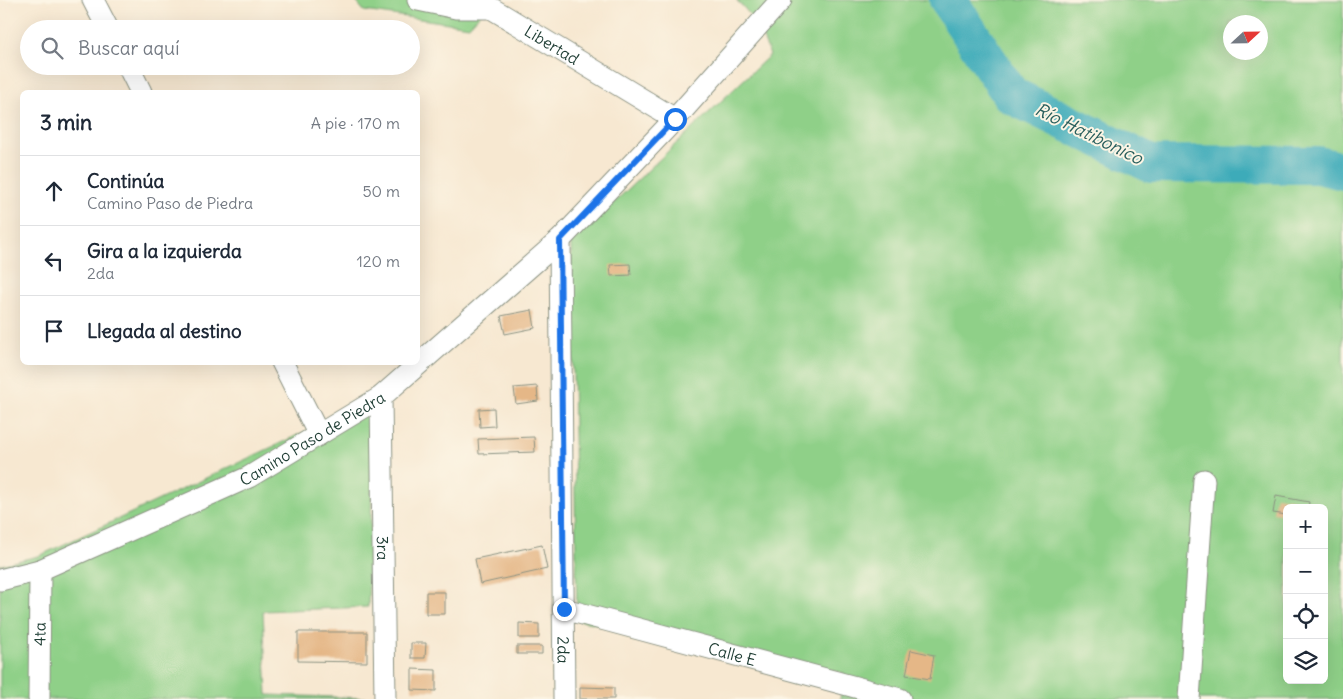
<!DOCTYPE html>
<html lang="es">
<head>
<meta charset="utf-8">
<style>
	:root { --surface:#fff; --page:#f6f6f7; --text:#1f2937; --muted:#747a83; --line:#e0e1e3 }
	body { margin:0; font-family:Delius,sans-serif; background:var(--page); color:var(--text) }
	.controls { position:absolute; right:15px; bottom:15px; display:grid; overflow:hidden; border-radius:8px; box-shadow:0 5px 20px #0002 }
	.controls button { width:45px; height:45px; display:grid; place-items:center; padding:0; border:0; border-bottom:1px solid var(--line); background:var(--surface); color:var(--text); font:25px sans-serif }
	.compass { position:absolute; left:1223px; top:15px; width:45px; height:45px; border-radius:50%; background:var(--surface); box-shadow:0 5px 20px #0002; rotate:68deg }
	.stop { position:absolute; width:15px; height:15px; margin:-11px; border:4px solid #1a73e8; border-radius:50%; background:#fff }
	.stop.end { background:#1a73e8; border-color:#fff; box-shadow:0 1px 5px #0008 }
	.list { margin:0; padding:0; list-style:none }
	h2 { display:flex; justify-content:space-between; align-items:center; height:65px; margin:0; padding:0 20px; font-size:21px }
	h2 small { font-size:16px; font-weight:400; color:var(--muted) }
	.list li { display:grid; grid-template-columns:32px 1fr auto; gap:15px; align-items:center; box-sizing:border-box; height:70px; padding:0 20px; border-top:1px solid var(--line) }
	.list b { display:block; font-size:19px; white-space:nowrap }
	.list p { margin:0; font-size:16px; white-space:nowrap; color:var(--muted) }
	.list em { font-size:16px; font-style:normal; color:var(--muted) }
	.icon { flex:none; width:28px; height:28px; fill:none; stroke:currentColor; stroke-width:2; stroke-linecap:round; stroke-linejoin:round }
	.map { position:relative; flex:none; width:1343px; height:699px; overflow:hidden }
	.search { position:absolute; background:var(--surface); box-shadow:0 5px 20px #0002; left:20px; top:20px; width:400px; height:55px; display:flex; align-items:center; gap:12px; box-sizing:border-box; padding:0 18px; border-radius:28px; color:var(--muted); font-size:19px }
	.panel { position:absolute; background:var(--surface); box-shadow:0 5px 20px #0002; left:20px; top:90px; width:400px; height:275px; border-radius:8px }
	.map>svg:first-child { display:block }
	.green { fill:#8fd088; stroke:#57865e; fill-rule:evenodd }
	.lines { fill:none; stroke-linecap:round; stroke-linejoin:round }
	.river { stroke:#3cabb9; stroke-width:38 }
	.building { fill:#e5b787 }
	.minor-casing { stroke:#8b9282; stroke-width:23 }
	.minor { stroke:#fff; stroke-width:21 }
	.route { stroke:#1a73e8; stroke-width:6 }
	.labels { text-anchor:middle; stroke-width:4; stroke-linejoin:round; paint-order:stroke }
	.street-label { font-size:16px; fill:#1f3d34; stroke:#fcf5e5 }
	.water-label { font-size:18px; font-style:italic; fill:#285e5c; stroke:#fcf5e5 }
</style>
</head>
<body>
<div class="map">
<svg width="1343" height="699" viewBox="0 0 1343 699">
	<rect width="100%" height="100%" fill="#fcf5e5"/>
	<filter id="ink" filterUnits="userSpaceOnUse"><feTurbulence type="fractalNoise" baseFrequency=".02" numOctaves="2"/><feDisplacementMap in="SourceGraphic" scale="10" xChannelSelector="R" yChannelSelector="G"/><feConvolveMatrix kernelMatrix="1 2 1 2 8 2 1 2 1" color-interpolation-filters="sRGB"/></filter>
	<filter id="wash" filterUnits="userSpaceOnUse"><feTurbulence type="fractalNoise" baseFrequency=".0096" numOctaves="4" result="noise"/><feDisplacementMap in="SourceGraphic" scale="20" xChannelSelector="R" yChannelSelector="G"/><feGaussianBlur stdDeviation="1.12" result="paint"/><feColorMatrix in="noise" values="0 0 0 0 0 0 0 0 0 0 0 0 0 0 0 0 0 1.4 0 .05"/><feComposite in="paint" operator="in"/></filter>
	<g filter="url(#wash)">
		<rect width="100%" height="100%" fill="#f7e8d1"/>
		<path class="green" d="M 355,0 L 493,0 L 469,26 L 364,11 Z
			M 736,0 L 1343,0 L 1343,699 L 840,699 L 844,673 L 577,620 L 571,243 L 770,55 C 762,35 753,14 736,0 ZM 1230,22 L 1260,22 L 1260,52 L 1230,52 ZM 1287,508 L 1324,508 L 1324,680 L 1287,680 Z
			M 375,399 L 368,607 L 263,611 L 267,695 L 367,698 L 367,699 L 0,699 L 0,565 L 39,556 Z"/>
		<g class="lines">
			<path class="river" d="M 948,0 L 1011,95 L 1151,164 L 1318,165 L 1343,171"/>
		</g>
		<g id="blocks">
			<path class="building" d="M 630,264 L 631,275 L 611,276 L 610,265 Z
				M 532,310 L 535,328 L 505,334 L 501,316 Z
				M 537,386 L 538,401 L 516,404 L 514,388 Z
				M 494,408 L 495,426 L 480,427 L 479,409 Z
				M 534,437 L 535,452 L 479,454 L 478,439 Z
				M 1276,496 L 1309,502 L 1308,508 L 1287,508 L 1287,515 L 1273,513 Z
				M 542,545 L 547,569 L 480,584 L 475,559 Z
				M 426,592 L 445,592 L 445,614 L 426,614 Z
				M 519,623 L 539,624 L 539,638 L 519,638 Z
				M 298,632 L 367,632 L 367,662 L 298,661 Z
				M 411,643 L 426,643 L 425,658 L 411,658 Z
				M 517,646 L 542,646 L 542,654 L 517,654 Z
				M 911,650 L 934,655 L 930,679 L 906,675 Z
				M 412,669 L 436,670 L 436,691 L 412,690 Z
				M 580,687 L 614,688 L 614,699 L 580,699 Z"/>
		</g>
	</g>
	<g filter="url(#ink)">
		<use href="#blocks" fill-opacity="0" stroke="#8b9282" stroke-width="1"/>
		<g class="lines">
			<g class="minor-casing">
				<g id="minor">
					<path d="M 93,0 L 108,29"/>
					<path id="s1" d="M 418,0 L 456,8 L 491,8 L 675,119"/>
					<path d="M 128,66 L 141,92"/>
					<path id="s2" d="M 560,240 L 564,699"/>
					<path d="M 282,362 L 319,435"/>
					<path id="s3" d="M 381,397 L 385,699"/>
					<path id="s4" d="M 0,580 L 40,570 L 249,477 L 381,397 L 560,240 L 675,119 L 781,0"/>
					<path id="s5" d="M 564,609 L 900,699"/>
					<path id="s6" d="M 39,699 L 40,570"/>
					<path d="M 1189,699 L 1204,480"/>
				</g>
			</g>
			<use href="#minor" class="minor"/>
		</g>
	</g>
	<g class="lines" filter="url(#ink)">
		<path class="route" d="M 564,609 L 560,240 L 675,119"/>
	</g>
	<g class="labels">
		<g class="street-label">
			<text dy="6" stroke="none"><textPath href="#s1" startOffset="145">Libertad</textPath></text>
			<text dy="6" stroke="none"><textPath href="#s4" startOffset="344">Camino Paso de Piedra</textPath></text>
			<text dy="6" stroke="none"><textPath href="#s3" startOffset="151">3ra</textPath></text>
			<text dy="6" stroke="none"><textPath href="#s6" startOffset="65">4ta</textPath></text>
			<text dy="6" stroke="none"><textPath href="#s2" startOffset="410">2da</textPath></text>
			<text dy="6" stroke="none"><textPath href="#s5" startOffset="174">Calle E</textPath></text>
		</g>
		<g class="water-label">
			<text transform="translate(1089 134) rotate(26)" y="6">Río Hatibonico</text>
		</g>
	</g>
</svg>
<div class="controls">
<button>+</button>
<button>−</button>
<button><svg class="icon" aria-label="locate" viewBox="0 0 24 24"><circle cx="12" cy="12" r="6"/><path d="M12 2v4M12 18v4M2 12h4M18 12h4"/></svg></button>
<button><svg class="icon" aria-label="layers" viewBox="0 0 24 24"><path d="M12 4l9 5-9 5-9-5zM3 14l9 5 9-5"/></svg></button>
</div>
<svg class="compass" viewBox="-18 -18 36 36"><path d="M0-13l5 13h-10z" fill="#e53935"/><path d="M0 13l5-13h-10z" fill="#747a83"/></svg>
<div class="stop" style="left:675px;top:119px"></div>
<div class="stop end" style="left:564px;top:609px"></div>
<div class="search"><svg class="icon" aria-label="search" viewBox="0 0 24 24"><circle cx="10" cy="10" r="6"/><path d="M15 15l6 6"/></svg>Buscar aquí</div>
<section class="panel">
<h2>3 min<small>A pie · 170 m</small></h2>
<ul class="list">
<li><svg class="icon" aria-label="ahead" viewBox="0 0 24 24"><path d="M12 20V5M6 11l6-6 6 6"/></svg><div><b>Continúa</b><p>Camino Paso de Piedra</p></div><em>50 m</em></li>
<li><svg class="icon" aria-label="left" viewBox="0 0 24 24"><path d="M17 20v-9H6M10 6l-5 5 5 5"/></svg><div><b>Gira a la izquierda</b><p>2da</p></div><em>120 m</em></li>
<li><svg class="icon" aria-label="arrive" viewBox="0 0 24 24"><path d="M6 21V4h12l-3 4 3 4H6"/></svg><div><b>Llegada al destino</b></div></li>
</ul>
</section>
</div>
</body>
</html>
